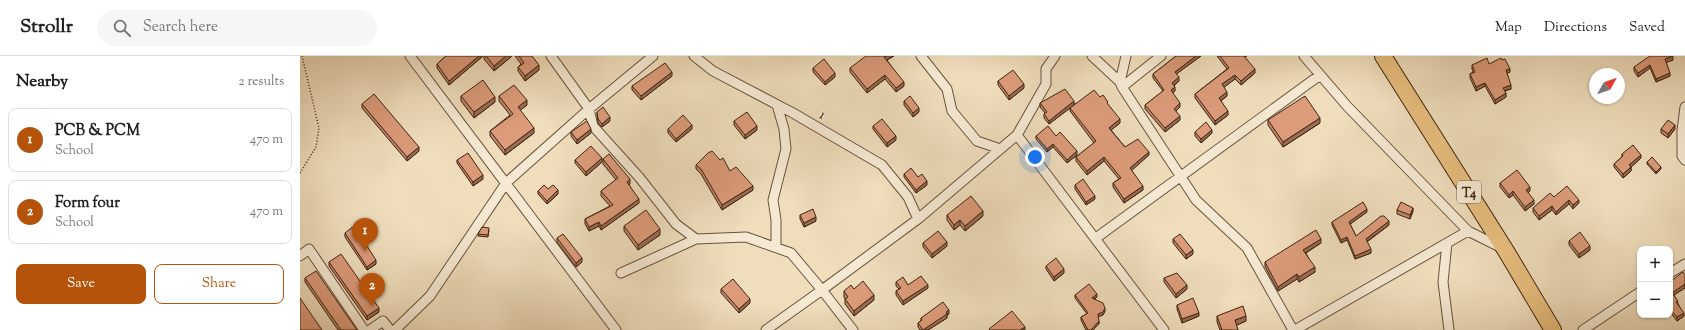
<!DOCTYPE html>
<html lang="en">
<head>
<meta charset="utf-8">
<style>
	:root { --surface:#fff; --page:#f6f6f6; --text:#202124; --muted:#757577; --line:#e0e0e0; --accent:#b45309 }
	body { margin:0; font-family:"Sorts Mill Goudy",serif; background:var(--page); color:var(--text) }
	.controls { position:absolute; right:12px; bottom:12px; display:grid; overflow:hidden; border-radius:8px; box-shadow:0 1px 3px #0004 }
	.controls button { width:36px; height:36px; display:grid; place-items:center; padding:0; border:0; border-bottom:1px solid var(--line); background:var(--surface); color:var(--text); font:20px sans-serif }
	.compass { position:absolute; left:1289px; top:12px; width:36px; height:36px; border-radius:50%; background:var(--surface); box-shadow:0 1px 3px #0004; rotate:50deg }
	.you { position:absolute; left:735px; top:101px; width:14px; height:14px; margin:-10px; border:3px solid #fff; border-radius:50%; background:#1a73e8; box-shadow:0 0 0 6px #1a73e833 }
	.badge { display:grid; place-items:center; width:26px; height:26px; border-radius:50%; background:var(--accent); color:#fff; font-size:13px; font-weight:700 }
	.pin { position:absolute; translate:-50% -33px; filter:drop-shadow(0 1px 2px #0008) }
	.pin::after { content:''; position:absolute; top:21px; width:14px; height:12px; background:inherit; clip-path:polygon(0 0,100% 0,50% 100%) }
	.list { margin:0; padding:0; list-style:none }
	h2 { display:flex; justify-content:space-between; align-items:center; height:52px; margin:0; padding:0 16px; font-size:17px }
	h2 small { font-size:13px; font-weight:400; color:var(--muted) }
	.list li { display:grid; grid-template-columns:26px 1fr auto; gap:12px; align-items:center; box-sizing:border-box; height:64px; margin:0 8px 8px; padding:0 8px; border:1px solid var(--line); border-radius:8px }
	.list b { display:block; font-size:15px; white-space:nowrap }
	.list p { margin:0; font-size:13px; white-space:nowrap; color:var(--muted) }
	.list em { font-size:13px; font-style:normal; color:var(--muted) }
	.actions { display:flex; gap:8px; padding:12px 16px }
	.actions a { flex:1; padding:9px 0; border:1px solid var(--accent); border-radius:8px; text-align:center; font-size:14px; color:var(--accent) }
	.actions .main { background:var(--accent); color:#fff }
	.icon { flex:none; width:22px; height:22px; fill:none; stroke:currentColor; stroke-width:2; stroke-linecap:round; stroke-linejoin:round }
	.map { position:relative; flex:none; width:1385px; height:274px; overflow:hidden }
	header { display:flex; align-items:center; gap:24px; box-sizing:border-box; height:56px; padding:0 20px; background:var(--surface); border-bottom:1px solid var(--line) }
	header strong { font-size:19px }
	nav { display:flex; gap:22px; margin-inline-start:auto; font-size:14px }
	.search { width:280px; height:36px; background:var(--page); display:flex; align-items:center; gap:10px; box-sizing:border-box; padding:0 14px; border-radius:22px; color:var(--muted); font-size:15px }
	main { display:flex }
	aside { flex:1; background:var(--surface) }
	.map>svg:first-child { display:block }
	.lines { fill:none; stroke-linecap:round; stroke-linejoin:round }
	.minor-casing { stroke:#6a533b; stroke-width:11 }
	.trunk-casing { stroke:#3e2510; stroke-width:18 }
	.path { stroke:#3e2510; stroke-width:1.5; stroke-dasharray:1 2; stroke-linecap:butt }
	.minor { stroke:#f5e9d3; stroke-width:9 }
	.trunk { stroke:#e8be7e; stroke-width:16 }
	.wall { fill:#bd8569; stroke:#3e2510 }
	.shaded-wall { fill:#9a6c55; stroke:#3e2510 }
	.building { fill:#dc9b7a; stroke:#3e2510 }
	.labels { text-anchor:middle; stroke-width:3.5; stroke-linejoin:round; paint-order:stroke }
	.shield { fill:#f5e9d3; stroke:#75604a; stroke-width:1 }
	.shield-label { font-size:13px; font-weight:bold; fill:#3e2510 }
	.street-label { font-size:14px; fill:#3e2510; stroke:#f5e9d3 }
</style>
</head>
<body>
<header>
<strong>Strollr</strong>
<div class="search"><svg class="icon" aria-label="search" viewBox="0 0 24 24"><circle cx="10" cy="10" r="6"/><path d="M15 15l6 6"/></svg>Search here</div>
<nav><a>Map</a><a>Directions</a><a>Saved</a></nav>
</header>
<main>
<aside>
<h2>Nearby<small>2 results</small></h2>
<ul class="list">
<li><span class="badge">1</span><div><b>PCB &amp; PCM</b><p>School</p></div><em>470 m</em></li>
<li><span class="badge">2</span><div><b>Form four</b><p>School</p></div><em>470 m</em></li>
</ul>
<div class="actions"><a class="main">Save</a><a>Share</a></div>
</aside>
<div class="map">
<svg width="1385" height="274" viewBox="0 0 1385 274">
	<rect width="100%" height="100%" fill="#efddbc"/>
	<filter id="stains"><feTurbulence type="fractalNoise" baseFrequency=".005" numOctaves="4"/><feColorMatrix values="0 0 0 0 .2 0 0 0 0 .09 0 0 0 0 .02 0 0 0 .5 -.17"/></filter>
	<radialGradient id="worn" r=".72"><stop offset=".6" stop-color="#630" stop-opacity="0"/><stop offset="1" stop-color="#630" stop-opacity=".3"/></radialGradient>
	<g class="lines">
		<g class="minor-casing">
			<path id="minor" d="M 110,0 L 316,274
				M 251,0 L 289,53 L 293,70 L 339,121 L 376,168 L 396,183 L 446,181 L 491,197 L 522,234 L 466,274
				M 394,0 L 413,15 L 493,57 L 582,109 L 608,141 L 618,163
				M 621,0 L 647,33 L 652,55 L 677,85 L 700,93
				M 792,0 L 820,26
				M 826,0 L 820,26 L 822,31 L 896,144 L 947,192 L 993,274
				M 1004,0 L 1047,50 L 1168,175 L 1202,192
				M 822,31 L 861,0
				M 1385,51 L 1382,74 L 1382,100 L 1385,104
				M 717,79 L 746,28 L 746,13 L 755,0
				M 796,182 L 1020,19
				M 1147,187 L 1143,226 L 1149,274
				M 476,191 L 476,164 L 473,144 L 486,93 L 484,73 L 477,49
				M 0,200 L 9,193 L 64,274
				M 321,217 L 396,183
				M 1370,217 L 1385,208
				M 70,274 L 83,265 L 90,274
				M 95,274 L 130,240 L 206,127 L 289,53 L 353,0
				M 553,274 L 522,234 L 618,163 L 717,79 L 864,274
				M 995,274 L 1168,175
				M 1283,274 L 1340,236"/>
		</g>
		<g class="trunk-casing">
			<path id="trunk" d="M 1083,0 L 1206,195 L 1253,274"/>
		</g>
		<path class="path" d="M 0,117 L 16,91 L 19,72 L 2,0"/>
		<use href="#minor" class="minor"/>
		<use href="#trunk" class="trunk"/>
	</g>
	<path class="wall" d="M 146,0 L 183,0 L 149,29 L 137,12 L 137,8 Z
		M 184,0 L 212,0 L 194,15 L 184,3 Z
		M 215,0 L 232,0 L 239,14 L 225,25 L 218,15 L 218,11 L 221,8 Z
		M 594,0 L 587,4 L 604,30 L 596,36 L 585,23 L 567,37 L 550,16 L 550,12 Z
		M 876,0 L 901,0 L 876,18 L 879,25 L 874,30 L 875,35 L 872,37 L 880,51 L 876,55 L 880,64 L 865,76 L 845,53 L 845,49 L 863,35 L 853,22 L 853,18 Z
		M 917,0 L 947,0 L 945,1 L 955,17 L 941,29 L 935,23 L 924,31 L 927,40 L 921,45 L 928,59 L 915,69 L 895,42 L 895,38 L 927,13 Z
		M 1373,4 L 1366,6 L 1370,20 L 1356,26 L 1350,12 L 1338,21 L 1334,15 L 1334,11 Z
		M 1189,8 L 1210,16 L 1207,17 L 1211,33 L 1205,35 L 1206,41 L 1195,48 L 1185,30 L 1176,35 L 1170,22 L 1170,18 L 1173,16 L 1172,13 L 1172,9 Z
		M 513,12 L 535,21 L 525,29 L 513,16 Z
		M 372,20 L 341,44 L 332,34 L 332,30 Z
		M 698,25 L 724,32 L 709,44 L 698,29 Z
		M 161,40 L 195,46 L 174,62 L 161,45 Z
		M 199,40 L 227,49 L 220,54 L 234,77 L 205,99 L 190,80 L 190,75 L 210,59 L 199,45 Z
		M 800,41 L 808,49 L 820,67 L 811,74 L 825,91 L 849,99 L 831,114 L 843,134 L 824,147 L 813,131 L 813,127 L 819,123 L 804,105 L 787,119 L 776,105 L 776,101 L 794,87 L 770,55 L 770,52 L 749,68 L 744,62 L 744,58 L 745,57 L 740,51 L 740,47 L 774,48 Z
		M 604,45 L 619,56 L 613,61 L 604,49 Z
		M 62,48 L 119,95 L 107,105 L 62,52 Z
		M 297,56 L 310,65 L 302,71 L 298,67 L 297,60 Z
		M 968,64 L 1020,67 L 983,91 L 968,69 Z
		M 434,65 L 457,74 L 445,83 L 434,69 Z
		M 573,70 L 596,84 L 587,91 L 573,73 Z
		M 368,73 L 392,73 L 376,86 L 368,77 Z
		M 1361,73 L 1375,73 L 1368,82 L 1361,77 Z
		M 271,76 L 291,77 L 277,88 L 271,80 Z
		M 895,76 L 912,77 L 901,87 L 895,80 Z
		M 736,80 L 756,80 L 777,99 L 767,107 L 753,91 L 747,96 L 736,83 Z
		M 1322,98 L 1341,102 L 1331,111 L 1331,115 L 1323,122 L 1314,111 L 1314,108 L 1322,101 Z
		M 303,103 L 330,128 L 329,129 L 339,147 L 301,174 L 299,170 L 289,175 L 285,168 L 285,163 L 310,150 L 301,140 L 301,135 L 316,124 L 303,108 Z
		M 157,104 L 183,123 L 173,130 L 157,107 Z
		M 275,104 L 302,106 L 286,120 L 275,107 Z
		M 420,104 L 430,115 L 453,134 L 422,154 L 401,118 L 396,113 L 396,109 Z
		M 1347,106 L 1361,113 L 1356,118 L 1347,108 Z
		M 604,118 L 618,121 L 627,129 L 616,137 L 604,121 Z
		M 1200,127 L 1230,135 L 1228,137 L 1234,148 L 1225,155 L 1213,139 L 1209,142 L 1200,131 Z
		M 775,129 L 795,143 L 786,149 L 775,133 Z
		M 248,133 L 258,138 L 247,148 L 238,138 L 238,135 Z
		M 1254,141 L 1279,147 L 1273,153 L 1269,148 L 1256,159 L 1252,154 L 1239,164 L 1233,156 L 1233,152 Z
		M 1097,154 L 1113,155 L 1110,163 L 1097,158 Z
		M 1067,156 L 1050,168 L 1056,180 L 1089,169 L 1067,186 L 1071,197 L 1055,203 L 1047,184 L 1041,187 L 1032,169 L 1032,166 Z
		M 500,159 L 516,165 L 504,171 L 500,163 Z
		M 647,159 L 683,160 L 665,175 L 660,169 L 654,174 L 647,164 Z
		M 324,170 L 360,179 L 338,194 L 324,175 Z
		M 189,174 L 188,181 L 178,180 L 178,178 Z
		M 45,177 L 76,208 L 67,214 L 45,181 Z
		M 257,182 L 282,206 L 276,211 L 257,186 Z
		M 873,183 L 893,198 L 886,203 L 873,187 Z
		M 1269,185 L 1290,194 L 1279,202 L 1269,189 Z
		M 623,187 L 647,190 L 632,202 L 623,191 Z
		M 1021,187 L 1006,197 L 1015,216 L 999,226 L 997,223 L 978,235 L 965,211 L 965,206 Z
		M 29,206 L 79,256 L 67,264 L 29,210 Z
		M 746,210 L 764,217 L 754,225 L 746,213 Z
		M 1385,219 L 1385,232 L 1374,239 L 1384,260 L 1377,265 L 1370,256 L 1370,226 Z
		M 5,222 L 57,274 L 38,274 L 5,226 Z
		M 864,222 L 887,233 L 876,242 L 864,226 Z
		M 596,226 L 608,229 L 628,232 L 603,249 L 596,239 L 596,235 L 599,233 L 596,230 Z
		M 421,233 L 450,247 L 439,257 L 421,237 Z
		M 554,233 L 574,244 L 554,260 L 545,248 L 545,243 L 544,241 L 544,235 Z
		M 775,239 L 797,241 L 795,243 L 805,255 L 803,259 L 798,260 L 799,268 L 793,274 L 786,274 L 781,264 L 781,261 L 787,258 L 775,242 Z
		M 877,249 L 899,260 L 882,267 L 877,253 Z
		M 647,258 L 647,262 L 628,274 L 620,274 L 618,271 L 618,267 L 621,265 L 621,262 L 649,258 Z
		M 917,260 L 946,265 L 936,269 L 938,274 L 920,274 L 917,266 Z"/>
	<path class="shaded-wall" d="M 179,0 L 183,0 L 149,29 L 149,25 Z
		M 206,0 L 212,0 L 194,15 L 194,10 Z
		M 586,0 L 594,0 L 584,5 L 584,1 Z
		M 896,0 L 901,0 L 875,19 L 875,16 Z
		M 1373,0 L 1373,4 L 1365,7 L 1365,3 Z
		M 239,9 L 239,14 L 225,25 L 225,20 Z
		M 1350,9 L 1350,12 L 1338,21 L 1338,17 Z
		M 955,13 L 955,17 L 941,29 L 941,25 Z
		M 1210,13 L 1210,16 L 1206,18 L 1206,14 Z
		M 372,16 L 372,20 L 341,44 L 341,40 Z
		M 535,17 L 535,21 L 525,29 L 525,26 Z
		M 1370,17 L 1370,20 L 1356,26 L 1356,23 Z
		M 585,19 L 585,23 L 567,37 L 567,33 Z
		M 935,19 L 935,23 L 922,33 L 922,28 Z
		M 879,21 L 879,25 L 872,31 L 872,27 Z
		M 604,26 L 604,30 L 596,36 L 596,32 Z
		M 1185,27 L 1185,30 L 1176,35 L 1176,31 Z
		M 724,28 L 724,32 L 709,44 L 709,40 Z
		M 1211,29 L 1211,33 L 1203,35 L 1203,32 Z
		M 875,31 L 875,35 L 871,38 L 871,34 Z
		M 927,36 L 927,40 L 919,46 L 919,42 Z
		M 1206,37 L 1206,41 L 1195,48 L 1195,44 Z
		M 195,41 L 195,46 L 174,62 L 174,56 Z
		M 227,44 L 227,49 L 218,56 L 218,51 Z
		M 774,45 L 774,49 L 749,68 L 749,65 Z
		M 880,47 L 880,51 L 874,57 L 874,53 Z
		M 619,52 L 619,56 L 613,61 L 613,57 Z
		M 928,55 L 928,59 L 915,69 L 915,65 Z
		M 880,60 L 880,64 L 865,76 L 865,72 Z
		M 310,61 L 310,65 L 302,71 L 302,68 Z
		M 1020,62 L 1020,67 L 983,91 L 983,86 Z
		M 820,63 L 820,67 L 809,76 L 809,72 Z
		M 392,69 L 392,73 L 376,86 L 376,83 Z
		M 1375,69 L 1375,73 L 1368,82 L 1368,78 Z
		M 457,70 L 457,74 L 445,83 L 445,79 Z
		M 234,72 L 234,77 L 205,99 L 205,94 Z
		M 291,73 L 291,77 L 277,88 L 277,84 Z
		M 912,74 L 912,77 L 901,87 L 901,83 Z
		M 596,80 L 596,84 L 587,91 L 587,87 Z
		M 753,88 L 753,91 L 747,96 L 747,93 Z
		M 119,91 L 119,95 L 107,105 L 107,101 Z
		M 777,95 L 777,99 L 767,107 L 767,104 Z
		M 849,96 L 849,99 L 830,116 L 830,112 Z
		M 1341,99 L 1341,102 L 1329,113 L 1329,109 Z
		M 804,101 L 804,105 L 787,119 L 787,115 Z
		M 302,102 L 302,106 L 286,120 L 286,116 Z
		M 1331,111 L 1331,115 L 1323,122 L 1323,118 Z
		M 1361,111 L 1361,113 L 1356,118 L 1356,116 Z
		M 183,119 L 183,123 L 173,130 L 173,126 Z
		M 330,123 L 330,128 L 327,130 L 327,126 Z
		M 627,125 L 627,129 L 616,137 L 616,134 Z
		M 453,130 L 453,134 L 422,154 L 422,149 Z
		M 843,130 L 843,134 L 824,147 L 824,143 Z
		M 1230,131 L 1230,135 L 1226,138 L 1226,134 Z
		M 258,134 L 258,138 L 247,148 L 247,145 Z
		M 1213,135 L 1213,139 L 1209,142 L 1209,139 Z
		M 795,140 L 795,143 L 786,149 L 786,146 Z
		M 339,143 L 339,147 L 301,174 L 301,170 Z
		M 1234,144 L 1234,148 L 1225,155 L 1225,151 Z
		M 1269,144 L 1269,148 L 1256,159 L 1256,156 Z
		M 1279,144 L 1279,147 L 1273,153 L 1273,149 Z
		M 1252,150 L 1252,154 L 1239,164 L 1239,160 Z
		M 1113,152 L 1113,155 L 1110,163 L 1110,159 Z
		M 1067,153 L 1067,156 L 1049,169 L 1049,166 Z
		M 683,155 L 683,160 L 665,175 L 665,170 Z
		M 516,161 L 516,165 L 504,171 L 504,167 Z
		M 660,164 L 660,169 L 654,174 L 654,169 Z
		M 1089,165 L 1089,169 L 1066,186 L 1066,183 Z
		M 299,166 L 299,170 L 289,175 L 289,171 Z
		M 360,173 L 360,179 L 338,194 L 338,189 Z
		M 1047,181 L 1047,184 L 1041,187 L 1041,184 Z
		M 1021,183 L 1021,187 L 1003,198 L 1003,194 Z
		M 647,186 L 647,190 L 632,202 L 632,198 Z
		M 1290,190 L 1290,194 L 1279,202 L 1279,198 Z
		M 1071,193 L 1071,197 L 1055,203 L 1055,200 Z
		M 893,194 L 893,198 L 886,203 L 886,199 Z
		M 282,202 L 282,206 L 276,211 L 276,207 Z
		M 76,204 L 76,208 L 67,214 L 67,211 Z
		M 1015,211 L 1015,216 L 999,226 L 999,221 Z
		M 764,213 L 764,217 L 754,225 L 754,221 Z
		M 997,218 L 997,223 L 978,235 L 978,231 Z
		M 1385,228 L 1385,232 L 1372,240 L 1372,237 Z
		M 628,229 L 628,232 L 603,249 L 603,245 Z
		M 887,229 L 887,233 L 876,242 L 876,238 Z
		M 797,238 L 797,241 L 792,244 L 792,242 Z
		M 574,239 L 574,244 L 554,260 L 554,255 Z
		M 450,243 L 450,247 L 439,257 L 439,253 Z
		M 79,252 L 79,256 L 67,264 L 67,260 Z
		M 805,252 L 805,255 L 803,259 L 798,261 L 798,258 Z
		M 649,254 L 649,258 L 647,258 L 647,262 L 628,274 L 623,274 Z
		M 899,257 L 899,260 L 882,267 L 882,263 Z
		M 1384,257 L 1384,260 L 1377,265 L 1377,261 Z
		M 946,260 L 946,265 L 935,270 L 935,264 Z
		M 799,265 L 799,268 L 793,274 L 791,274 Z
		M 725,271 L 725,274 L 720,274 Z"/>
	<path class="building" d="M 146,0 L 179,0 L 149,25 L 137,8 Z
		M 186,0 L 206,0 L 194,10 Z
		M 219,0 L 232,0 L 239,9 L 225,20 L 218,11 L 224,7 Z
		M 566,0 L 586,0 L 584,1 L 604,26 L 596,32 L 585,19 L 567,33 L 550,12 Z
		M 876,0 L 896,0 L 875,16 L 879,21 L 872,27 L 875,31 L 871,34 L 880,47 L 874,53 L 880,60 L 865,72 L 845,49 L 864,34 L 853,18 Z
		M 920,0 L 944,0 L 955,13 L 941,25 L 935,19 L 922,28 L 927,36 L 919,42 L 928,55 L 915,65 L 895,38 L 929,12 Z
		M 1350,0 L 1373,0 L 1365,3 L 1370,17 L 1356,23 L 1350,9 L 1338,17 L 1334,11 Z
		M 1187,2 L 1189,8 L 1201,2 L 1202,4 L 1205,3 L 1210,13 L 1206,14 L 1211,29 L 1203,32 L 1206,37 L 1195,44 L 1185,27 L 1176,31 L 1170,18 L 1175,16 L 1172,9 Z
		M 524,3 L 535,17 L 525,26 L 513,12 Z
		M 365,7 L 372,16 L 341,40 L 332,30 Z
		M 713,14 L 724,28 L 709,40 L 698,25 Z
		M 183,24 L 195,41 L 174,56 L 161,40 Z
		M 214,29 L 227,44 L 218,51 L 234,72 L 205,94 L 190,75 L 213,58 L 199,40 Z
		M 765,33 L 774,45 L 749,65 L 744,58 L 747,56 L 740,47 Z
		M 794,34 L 800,41 L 803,39 L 808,46 L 807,47 L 820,63 L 809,72 L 825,91 L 838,83 L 849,96 L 830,112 L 843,130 L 824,143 L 813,127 L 821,122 L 804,101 L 787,115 L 776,101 L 796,85 L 770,52 Z
		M 74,38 L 119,91 L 107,101 L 62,48 Z
		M 610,40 L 619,52 L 613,57 L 604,45 Z
		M 1005,40 L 1020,62 L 983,86 L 968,64 Z
		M 303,51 L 310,61 L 302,68 L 298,63 L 297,56 Z
		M 447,56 L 457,70 L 445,79 L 434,65 Z
		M 383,59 L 392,69 L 376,83 L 368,73 Z
		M 582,63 L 596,80 L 587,87 L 573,70 Z
		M 1368,64 L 1375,69 L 1368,78 L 1361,73 Z
		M 287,65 L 291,73 L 277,84 L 271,76 Z
		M 906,66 L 912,74 L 901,83 L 895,76 Z
		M 748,70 L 756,80 L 760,76 L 777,95 L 767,104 L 753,88 L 747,93 L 736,80 Z
		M 1333,89 L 1341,99 L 1329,109 L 1331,111 L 1323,118 L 1314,108 L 1323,100 L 1322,98 Z
		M 291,90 L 302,102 L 286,116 L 275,104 Z
		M 412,95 L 420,104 L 423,102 L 430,115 L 436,111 L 453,130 L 422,149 L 401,113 L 396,109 L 408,97 Z
		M 168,97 L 183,119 L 173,126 L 157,104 Z
		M 309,98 L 330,123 L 327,126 L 339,143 L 301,170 L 299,166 L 289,171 L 285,163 L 313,149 L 301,135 L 318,122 L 303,103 Z
		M 1352,101 L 1361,111 L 1356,116 L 1347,106 Z
		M 611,112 L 618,121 L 622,118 L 627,125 L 616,134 L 604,118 Z
		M 1217,114 L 1230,131 L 1226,134 L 1234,144 L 1225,151 L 1213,135 L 1209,139 L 1200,127 Z
		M 783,123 L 795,140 L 786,146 L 775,129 Z
		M 244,129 L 248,133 L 253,129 L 258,134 L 247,145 L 238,135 Z
		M 1267,130 L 1279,144 L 1273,149 L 1269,144 L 1256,156 L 1252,150 L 1239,160 L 1233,152 L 1250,137 L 1254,141 Z
		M 671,140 L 683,155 L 665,170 L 660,164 L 654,169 L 647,159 Z
		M 1063,146 L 1067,153 L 1049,166 L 1056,180 L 1081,160 L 1084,160 L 1089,165 L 1066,183 L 1071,193 L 1055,200 L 1047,181 L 1041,184 L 1032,166 Z
		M 1101,146 L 1113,152 L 1110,159 L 1097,154 Z
		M 513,153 L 516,161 L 504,167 L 500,159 Z
		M 346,154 L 360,173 L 338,189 L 324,170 Z
		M 54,170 L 76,204 L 67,211 L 45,177 Z
		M 182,171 L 189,172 L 188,179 L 178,178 Z
		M 1016,174 L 1021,183 L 1003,194 L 1015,211 L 999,221 L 997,218 L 978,231 L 965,206 Z
		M 638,175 L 647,186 L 632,198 L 623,187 Z
		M 1280,176 L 1290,190 L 1279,198 L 1269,185 Z
		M 263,178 L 282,202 L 276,207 L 257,182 Z
		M 880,178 L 893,194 L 886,199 L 873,183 Z
		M 41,198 L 79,252 L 67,260 L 29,206 Z
		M 756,202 L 764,213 L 754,221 L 746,210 Z
		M 16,215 L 57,274 L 41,274 L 5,222 Z
		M 1383,216 L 1385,219 L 1385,228 L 1372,237 L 1378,245 L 1376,246 L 1384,257 L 1377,261 L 1370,253 L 1370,226 Z
		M 877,217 L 887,229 L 876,238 L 864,222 Z
		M 621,220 L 628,229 L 603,245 L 596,235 L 601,232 L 596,226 L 603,221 L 608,229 Z
		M 433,223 L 450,243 L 439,253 L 421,233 Z
		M 563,225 L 574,239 L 554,255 L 545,243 L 548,241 L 544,235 L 551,229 L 554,233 Z
		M 789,228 L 797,238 L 792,242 L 803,247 L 805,252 L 803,256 L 798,258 L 799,265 L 791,274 L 788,274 L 781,261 L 788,257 L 775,239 Z
		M 0,242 L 22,274 L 0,274 Z
		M 893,242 L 899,257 L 882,263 L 877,249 Z
		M 643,246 L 649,254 L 646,256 L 647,258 L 623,274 L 618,267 L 622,264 L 621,262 Z
		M 943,250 L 946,260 L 935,264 L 938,274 L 922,274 L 917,260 Z
		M 712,255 L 725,271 L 720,274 L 690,274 L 689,273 Z"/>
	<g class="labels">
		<rect class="shield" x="1157" y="125" width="24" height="22" rx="3"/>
		<g class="shield-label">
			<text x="1169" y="141">T4</text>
		</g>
		<g class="street-label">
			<text transform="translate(523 58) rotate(31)" y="5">1</text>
		</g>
	</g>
	<rect width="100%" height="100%" filter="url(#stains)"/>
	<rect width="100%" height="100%" fill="url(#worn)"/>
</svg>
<div class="controls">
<button>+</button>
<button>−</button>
</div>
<svg class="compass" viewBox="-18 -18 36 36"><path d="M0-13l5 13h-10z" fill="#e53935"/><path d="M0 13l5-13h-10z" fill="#757577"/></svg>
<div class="you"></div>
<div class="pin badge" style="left:65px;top:195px">1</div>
<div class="pin badge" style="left:72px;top:250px">2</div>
</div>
</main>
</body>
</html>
